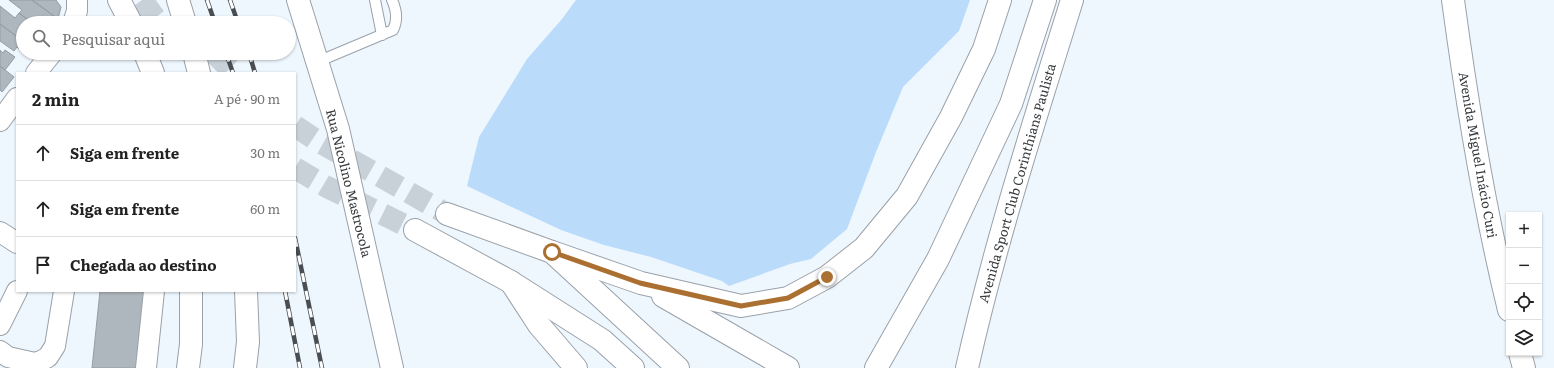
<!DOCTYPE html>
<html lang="pt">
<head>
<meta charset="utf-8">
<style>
	:root { --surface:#fff; --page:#f2f2f2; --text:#222; --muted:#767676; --line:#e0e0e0 }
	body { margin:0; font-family:Literata,serif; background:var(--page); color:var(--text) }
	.controls { position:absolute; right:12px; bottom:12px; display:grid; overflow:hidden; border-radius:0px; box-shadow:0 1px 3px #0004 }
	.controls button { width:36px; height:36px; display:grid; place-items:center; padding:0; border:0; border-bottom:1px solid var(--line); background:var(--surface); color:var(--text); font:20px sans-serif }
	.stop { position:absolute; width:12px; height:12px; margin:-9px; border:3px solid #ab7031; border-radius:50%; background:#fff }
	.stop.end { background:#ab7031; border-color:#fff; box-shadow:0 1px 4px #0008 }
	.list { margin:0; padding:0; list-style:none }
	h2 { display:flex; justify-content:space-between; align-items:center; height:52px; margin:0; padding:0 16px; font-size:17px }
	h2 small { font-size:13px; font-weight:400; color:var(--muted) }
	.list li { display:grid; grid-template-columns:26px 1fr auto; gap:12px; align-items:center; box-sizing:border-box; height:56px; padding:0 16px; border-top:1px solid var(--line) }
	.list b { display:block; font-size:15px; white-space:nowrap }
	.list em { font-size:13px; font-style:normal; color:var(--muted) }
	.icon { flex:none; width:22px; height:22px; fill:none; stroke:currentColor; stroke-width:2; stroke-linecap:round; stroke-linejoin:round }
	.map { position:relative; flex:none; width:1554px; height:368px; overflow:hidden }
	.search { position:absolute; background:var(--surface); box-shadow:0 1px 3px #0004; left:16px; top:16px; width:280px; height:44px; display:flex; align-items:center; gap:10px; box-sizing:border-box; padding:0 14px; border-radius:22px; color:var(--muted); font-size:15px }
	.panel { position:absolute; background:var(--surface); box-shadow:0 1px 3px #0004; left:16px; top:72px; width:280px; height:220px; border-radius:0px }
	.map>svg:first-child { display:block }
	.green { fill:#badcfa }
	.building { fill:#afb7be; stroke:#959da4 }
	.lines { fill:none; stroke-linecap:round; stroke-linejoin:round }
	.trunk-tunnel { stroke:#c9d1d8; stroke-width:22; stroke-dasharray:22 11; stroke-linecap:butt }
	.service-casing { stroke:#9aa1a8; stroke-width:12 }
	.minor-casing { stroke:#9aa1a8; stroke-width:22 }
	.tertiary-casing { stroke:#9aa1a8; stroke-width:24 }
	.primary-casing { stroke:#9aa1a8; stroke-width:24 }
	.trunk-casing { stroke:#9aa1a8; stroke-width:24 }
	.service { stroke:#fff; stroke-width:10 }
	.minor { stroke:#fff; stroke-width:20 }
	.tertiary { stroke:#fff; stroke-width:22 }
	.primary { stroke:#fff; stroke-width:22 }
	.trunk { stroke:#fff; stroke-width:22 }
	.rail-casing { stroke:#4a4e52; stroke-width:4.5 }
	.rail { stroke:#fff; stroke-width:3; stroke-dasharray:9; stroke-linecap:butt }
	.route { stroke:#ab7031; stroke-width:5 }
	.labels { text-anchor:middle; stroke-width:4; stroke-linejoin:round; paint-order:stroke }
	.street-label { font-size:13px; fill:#373b3e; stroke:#fff }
</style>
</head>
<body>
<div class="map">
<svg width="1554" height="368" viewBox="0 0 1554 368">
	<rect width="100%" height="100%" fill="#eef6fe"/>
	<path class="green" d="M 576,0 L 970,0 L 959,31 L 903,87 L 876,152 L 847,229 L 811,259 L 790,264 L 729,286 L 722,281 L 651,257 L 604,245 L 561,230 L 467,186 L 479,137 L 527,59 L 562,19 Z"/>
	<path class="building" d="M 9,0 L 32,0 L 58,19 L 55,23 L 32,23 L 19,13 L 22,10 Z
		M 32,0 L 56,0 L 61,7 L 58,19 Z
		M 0,6 L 15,18 L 19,13 L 32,23 L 23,23 L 23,41 L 0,24 Z
		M 0,24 L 23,41 L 23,52 L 17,47 L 14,51 L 0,41 Z
		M 0,50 L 3,53 L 5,50 L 15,57 L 5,70 L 0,66 Z
		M 0,66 L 14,77 L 2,92 L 0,90 Z
		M 100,291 L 146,291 L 138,368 L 92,368 Z"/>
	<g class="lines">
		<path class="trunk-tunnel" d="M 142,0 L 159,23
			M 214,53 L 234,73
			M 295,126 L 316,140 L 447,214
			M 295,168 L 327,187 L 415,230"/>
		<g class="service-casing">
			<path id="service" d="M 375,0 L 382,35
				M 317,62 L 393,30 C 398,20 397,11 392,0"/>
		</g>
		<g class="minor-casing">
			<path id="minor" d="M 73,23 L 77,11 L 77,0
				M 36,73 L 52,53
				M 0,121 L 17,98
				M 0,232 L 17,243
				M 0,325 L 17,291
				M 0,351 L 8,357 L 35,363 L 41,361 L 48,357 L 55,346 L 64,291
				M 146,368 L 154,291"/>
		</g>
		<g class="tertiary-casing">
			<path id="tertiary" d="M 298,0 L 338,129 L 392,368
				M 1453,0 C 1467,104 1484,208 1509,310
				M 1520,353 L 1524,368"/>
		</g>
		<g class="primary-casing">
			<path id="primary" d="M 119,0 L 131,23
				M 178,0 L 185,23
				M 145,53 L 153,73
				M 194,53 L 199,73
				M 552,252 L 641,283 L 741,306 L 788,298 L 827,277 L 864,248 L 907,196 L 951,117 L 984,49 L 1000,0
				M 511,282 L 539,325 L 576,368
				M 663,296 L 788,368
				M 188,368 L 191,344 L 191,291
				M 245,368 L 248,342 L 246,291
				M 876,368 L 938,259 L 1011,104 L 1045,0
				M 967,368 C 995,243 1034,122 1072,0"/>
		</g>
		<g class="trunk-casing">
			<path id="trunk" d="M 447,214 L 552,252 L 678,368
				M 415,230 L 511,282 L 602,340 L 633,368"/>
		</g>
		<use href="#service" class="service"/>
		<use href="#minor" class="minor"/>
		<use href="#tertiary" class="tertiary"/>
		<use href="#primary" class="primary"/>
		<use href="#trunk" class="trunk"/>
		<g class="rail-casing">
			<path id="rail" d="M 207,0 L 215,23
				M 230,0 L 238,23
				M 226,53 L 233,73
				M 249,53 L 255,73
				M 295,238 L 322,368
				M 285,291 L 300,368"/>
		</g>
		<use href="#rail" class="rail"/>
	</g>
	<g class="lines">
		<path class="route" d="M 552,252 L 640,283 L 741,306 L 788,298 L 827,277"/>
	</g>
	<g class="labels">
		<g class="street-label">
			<text transform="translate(1478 155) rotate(80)" y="5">Avenida Miguel Inácio Curi</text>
			<text transform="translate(349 183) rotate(76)" y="5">Rua Nicolino Mastrocola</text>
			<text transform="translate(1017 183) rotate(-74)" y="5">Avenida Sport Club Corinthians Paulista</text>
		</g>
	</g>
</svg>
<div class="controls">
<button>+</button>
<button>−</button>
<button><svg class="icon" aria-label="locate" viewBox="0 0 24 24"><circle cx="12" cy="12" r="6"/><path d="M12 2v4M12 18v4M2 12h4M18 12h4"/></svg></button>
<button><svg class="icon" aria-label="layers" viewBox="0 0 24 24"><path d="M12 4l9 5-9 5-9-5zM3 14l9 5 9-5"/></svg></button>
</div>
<div class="stop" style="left:552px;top:252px"></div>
<div class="stop end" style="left:827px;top:277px"></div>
<div class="search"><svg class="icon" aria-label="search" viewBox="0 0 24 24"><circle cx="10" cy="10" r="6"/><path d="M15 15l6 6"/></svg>Pesquisar aqui</div>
<section class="panel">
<h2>2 min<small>A pé · 90 m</small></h2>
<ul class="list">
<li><svg class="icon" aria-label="ahead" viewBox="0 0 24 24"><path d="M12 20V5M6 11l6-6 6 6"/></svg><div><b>Siga em frente</b></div><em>30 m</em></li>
<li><svg class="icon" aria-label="ahead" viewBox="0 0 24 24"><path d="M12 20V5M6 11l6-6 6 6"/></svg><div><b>Siga em frente</b></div><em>60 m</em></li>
<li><svg class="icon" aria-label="arrive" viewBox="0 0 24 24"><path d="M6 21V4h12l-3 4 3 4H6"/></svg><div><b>Chegada ao destino</b></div></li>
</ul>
</section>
</div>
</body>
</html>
